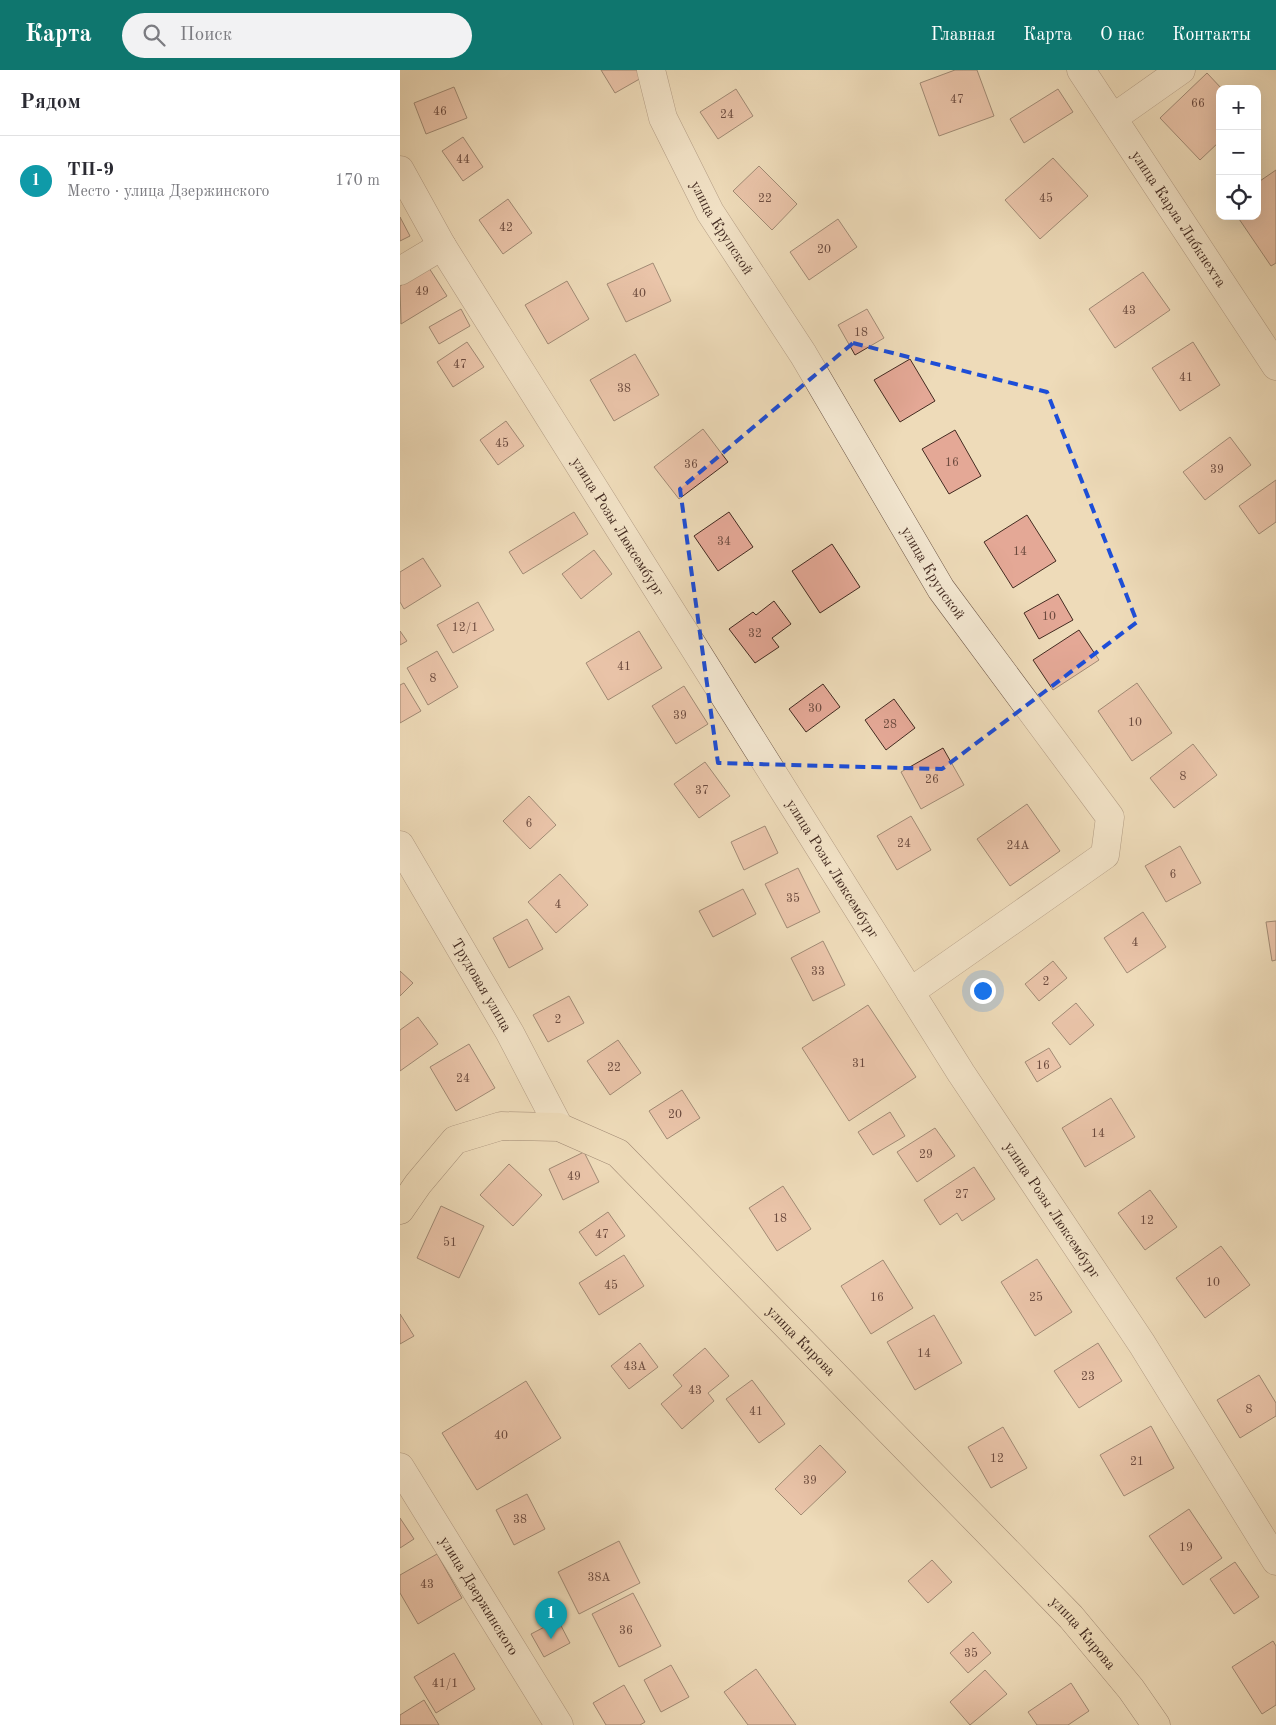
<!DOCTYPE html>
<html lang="ru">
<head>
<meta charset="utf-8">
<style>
	:root { --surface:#fff; --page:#f2f2f3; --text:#2b2b33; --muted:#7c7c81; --line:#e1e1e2; --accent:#0f766e }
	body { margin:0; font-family:"Old Standard TT",serif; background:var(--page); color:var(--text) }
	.controls { position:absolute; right:15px; top:15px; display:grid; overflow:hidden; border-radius:10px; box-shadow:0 5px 20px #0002 }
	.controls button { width:45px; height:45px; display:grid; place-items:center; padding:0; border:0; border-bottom:1px solid var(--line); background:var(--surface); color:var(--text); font:25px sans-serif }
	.you { position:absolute; left:582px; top:920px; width:18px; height:18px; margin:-12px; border:4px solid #fff; border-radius:50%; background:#1a73e8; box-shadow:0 0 0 8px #1a73e833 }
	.badge { display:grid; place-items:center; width:32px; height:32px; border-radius:50%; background:var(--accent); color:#fff; font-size:16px; font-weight:700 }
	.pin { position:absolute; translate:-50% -41px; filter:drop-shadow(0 1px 2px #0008) }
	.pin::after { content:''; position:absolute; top:26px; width:18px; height:15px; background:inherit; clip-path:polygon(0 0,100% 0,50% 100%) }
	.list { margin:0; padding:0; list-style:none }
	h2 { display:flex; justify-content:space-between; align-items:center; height:65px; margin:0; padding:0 20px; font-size:21px }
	h2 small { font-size:16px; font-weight:400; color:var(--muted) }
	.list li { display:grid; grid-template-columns:32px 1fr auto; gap:15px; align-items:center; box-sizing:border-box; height:90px; padding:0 20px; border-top:1px solid var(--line) }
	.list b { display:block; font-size:19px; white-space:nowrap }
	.list p { margin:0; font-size:16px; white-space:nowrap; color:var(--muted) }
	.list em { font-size:16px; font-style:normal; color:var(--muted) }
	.icon { flex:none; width:28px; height:28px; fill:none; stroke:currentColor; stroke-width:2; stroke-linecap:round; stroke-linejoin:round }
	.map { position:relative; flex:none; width:876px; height:1655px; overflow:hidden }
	header { display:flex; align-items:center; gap:30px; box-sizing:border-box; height:70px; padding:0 25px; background:var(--accent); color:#fff }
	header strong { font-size:24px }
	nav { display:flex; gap:28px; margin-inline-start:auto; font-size:18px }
	.search { width:350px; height:45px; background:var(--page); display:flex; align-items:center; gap:12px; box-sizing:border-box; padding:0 18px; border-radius:28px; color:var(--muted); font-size:19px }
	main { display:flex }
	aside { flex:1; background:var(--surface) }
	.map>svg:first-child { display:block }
	.building { fill:#e4a896; stroke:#432b21 }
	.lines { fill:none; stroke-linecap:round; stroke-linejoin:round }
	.minor-casing { stroke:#6e5747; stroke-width:29 }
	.major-casing { stroke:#432b21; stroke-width:29 }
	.minor { stroke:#f4e8d2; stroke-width:28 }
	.major { stroke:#eedbb9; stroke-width:28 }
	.marked { fill:none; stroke:#1d4ed8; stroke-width:4; stroke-dasharray:10 6; stroke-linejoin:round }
	.labels { text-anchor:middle; stroke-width:5; stroke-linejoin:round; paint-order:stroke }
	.number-label { font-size:12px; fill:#6b4a3e }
	.street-label { font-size:15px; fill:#432b21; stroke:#f4e8d2 }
</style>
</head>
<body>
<header>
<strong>Карта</strong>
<div class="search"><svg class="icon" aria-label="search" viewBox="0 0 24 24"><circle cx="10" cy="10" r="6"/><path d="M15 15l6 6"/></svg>Поиск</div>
<nav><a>Главная</a><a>Карта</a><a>О нас</a><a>Контакты</a></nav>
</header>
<main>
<aside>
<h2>Рядом<small></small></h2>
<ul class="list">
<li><span class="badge" style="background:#0f9aa8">1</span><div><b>ТП-9</b><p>Место · улица Дзержинского</p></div><em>170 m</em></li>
</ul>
</aside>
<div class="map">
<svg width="876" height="1655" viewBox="0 0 876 1655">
	<rect width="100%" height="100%" fill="#eedbb9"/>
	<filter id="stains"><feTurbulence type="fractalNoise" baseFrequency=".004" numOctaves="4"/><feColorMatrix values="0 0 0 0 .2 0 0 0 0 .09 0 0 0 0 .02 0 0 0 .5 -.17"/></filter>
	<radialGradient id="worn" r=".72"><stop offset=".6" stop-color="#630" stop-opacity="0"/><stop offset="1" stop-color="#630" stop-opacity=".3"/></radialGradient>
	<path class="building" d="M 201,0 L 239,0 L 243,7 L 215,23 Z
		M 555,0 L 577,0 L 594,46 L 539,66 L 520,13 Z
		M 807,3 L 822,19 L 820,19 L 820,71 L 800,90 L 760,48 Z
		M 54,17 L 67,48 L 26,64 L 14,33 Z
		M 336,19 L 353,46 L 318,69 L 300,42 Z
		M 658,19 L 673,42 L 624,73 L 610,49 Z
		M 63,67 L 83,97 L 63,111 L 42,81 Z
		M 653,88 L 688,126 L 640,169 L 605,130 Z
		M 359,96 L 397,134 L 372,160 L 333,121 Z
		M 876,100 L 876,193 L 871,196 L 837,146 L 857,146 L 857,113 Z
		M 108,129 L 132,163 L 103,184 L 79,150 Z
		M 0,147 L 10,166 L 0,171 Z
		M 438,149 L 457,177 L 409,210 L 390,182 Z
		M 253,193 L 271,231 L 226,252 L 207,214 Z
		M 29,198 L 47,226 L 1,254 L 0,216 Z
		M 743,202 L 770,240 L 715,278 L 689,239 Z
		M 167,211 L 189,249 L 148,274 L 125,235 Z
		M 61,239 L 70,256 L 39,274 L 29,257 Z
		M 467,239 L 484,268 L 455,285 L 438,255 Z
		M 67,272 L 84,297 L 53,317 L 37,292 Z
		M 793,272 L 820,315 L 780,341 L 752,298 Z
		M 235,284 L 259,325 L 214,351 L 190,310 Z
		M 510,289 L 535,331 L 500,352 L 474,310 Z
		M 106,351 L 124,376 L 98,395 L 80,370 Z
		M 303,359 L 328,392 L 279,429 L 254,397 Z
		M 555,360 L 581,406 L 549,424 L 522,379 Z
		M 830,367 L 851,395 L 805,430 L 783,402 Z
		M 876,410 L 876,452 L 859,464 L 839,436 Z
		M 174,442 L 188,464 L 123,504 L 109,482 Z
		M 329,442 L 353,477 L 318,501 L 294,466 Z
		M 627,445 L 656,491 L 613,518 L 584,472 Z
		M 432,474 L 460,517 L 420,543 L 392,501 Z
		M 194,480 L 212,504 L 181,529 L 162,504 Z
		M 23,488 L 41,516 L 4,539 L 0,532 L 0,502 Z
		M 658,524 L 673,550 L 639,569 L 624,543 Z
		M 374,531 L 391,554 L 372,568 L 379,577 L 355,593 L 329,559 L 353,542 L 356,545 Z
		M 78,532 L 94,560 L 53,583 L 37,555 Z
		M 679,560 L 699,590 L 653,620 L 633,590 Z
		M 0,561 L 7,571 L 0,575 Z
		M 239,561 L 262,598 L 208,630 L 186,593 Z
		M 37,581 L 58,617 L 28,635 L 7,598 Z
		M 4,613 L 21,641 L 0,653 L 0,615 Z
		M 737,613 L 772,663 L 732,691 L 698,641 Z
		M 423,614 L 440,637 L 406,662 L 389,639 Z
		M 284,616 L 308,654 L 276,674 L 252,636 Z
		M 494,629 L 515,658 L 486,680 L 465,650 Z
		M 793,674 L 817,705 L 774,738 L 750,708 Z
		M 543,678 L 564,715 L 521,739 L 501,702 Z
		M 305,692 L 330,726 L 299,748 L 274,714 Z
		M 129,726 L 156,755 L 130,779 L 103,751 Z
		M 627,734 L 660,781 L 610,816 L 577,769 Z
		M 511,746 L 531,780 L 497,800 L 477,766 Z
		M 365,756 L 378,783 L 344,800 L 331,772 Z
		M 780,776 L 801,813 L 766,832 L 745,796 Z
		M 398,798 L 420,842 L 387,858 L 365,814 Z
		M 160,804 L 188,835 L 156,863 L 128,832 Z
		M 343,819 L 356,844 L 313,867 L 299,841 Z
		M 743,842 L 766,877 L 727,903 L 704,868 Z
		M 127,849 L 143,879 L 109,898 L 93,868 Z
		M 876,851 L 876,890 L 872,891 L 866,852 Z
		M 423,871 L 445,915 L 413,931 L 391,888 Z
		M 653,891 L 667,908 L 639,931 L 625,914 Z
		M 0,901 L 13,913 L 0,926 Z
		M 169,926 L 184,953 L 148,972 L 133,945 Z
		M 676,933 L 694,955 L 670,975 L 652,953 Z
		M 468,935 L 516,1007 L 449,1051 L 402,978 Z
		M 18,947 L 38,974 L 0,1001 L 0,960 Z
		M 218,970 L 241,1003 L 210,1025 L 187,991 Z
		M 69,974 L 95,1018 L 56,1041 L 30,997 Z
		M 649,978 L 661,997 L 637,1012 L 625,992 Z
		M 282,1020 L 300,1048 L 267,1069 L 249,1041 Z
		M 711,1028 L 735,1067 L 685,1097 L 662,1058 Z
		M 490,1042 L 505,1066 L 473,1085 L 458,1062 Z
		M 535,1058 L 555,1086 L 517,1112 L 497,1082 Z
		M 184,1082 L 199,1112 L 163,1130 L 149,1099 Z
		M 109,1094 L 142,1125 L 113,1156 L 80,1125 Z
		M 574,1097 L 595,1129 L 562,1151 L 557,1143 L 540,1155 L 524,1130 Z
		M 383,1116 L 411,1159 L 377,1181 L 349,1138 Z
		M 750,1120 L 777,1157 L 745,1180 L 718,1143 Z
		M 41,1136 L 84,1156 L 59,1208 L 17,1188 Z
		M 208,1142 L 225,1166 L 196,1186 L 179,1162 Z
		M 821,1176 L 850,1215 L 805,1248 L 776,1208 Z
		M 224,1185 L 244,1216 L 199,1245 L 179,1213 Z
		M 637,1189 L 672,1242 L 635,1266 L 601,1212 Z
		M 483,1190 L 513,1238 L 471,1264 L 441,1216 Z
		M 0,1244 L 14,1266 L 0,1274 Z
		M 534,1245 L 562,1293 L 515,1320 L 487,1272 Z
		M 240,1273 L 258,1297 L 229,1319 L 211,1296 Z
		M 698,1273 L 722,1311 L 679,1338 L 654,1301 Z
		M 305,1278 L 329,1306 L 308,1323 L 314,1331 L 282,1359 L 261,1334 L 282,1316 L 273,1305 Z
		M 859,1305 L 876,1333 L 876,1346 L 840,1368 L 817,1330 Z
		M 352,1310 L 385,1354 L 359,1373 L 326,1329 Z
		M 126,1311 L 161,1368 L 77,1420 L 42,1363 Z
		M 751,1356 L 774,1398 L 724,1426 L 700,1385 Z
		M 603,1357 L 627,1398 L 591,1418 L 568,1377 Z
		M 420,1375 L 446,1402 L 401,1445 L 375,1419 Z
		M 127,1424 L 145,1459 L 114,1475 L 96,1440 Z
		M 789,1439 L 822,1488 L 783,1515 L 749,1466 Z
		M 0,1448 L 14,1469 L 0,1478 Z
		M 219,1471 L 240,1513 L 179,1544 L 158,1502 Z
		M 37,1484 L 62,1528 L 18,1554 L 0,1523 L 0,1505 Z
		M 532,1490 L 552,1512 L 528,1533 L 508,1511 Z
		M 835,1492 L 859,1527 L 834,1544 L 810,1509 Z
		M 233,1523 L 261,1576 L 219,1597 L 192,1544 Z
		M 158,1550 L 170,1573 L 144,1587 L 131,1564 Z
		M 573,1562 L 591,1583 L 568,1603 L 550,1583 Z
		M 873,1571 L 876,1576 L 876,1635 L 862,1644 L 832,1597 Z
		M 54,1583 L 75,1619 L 36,1643 L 14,1607 Z
		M 271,1595 L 289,1627 L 261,1642 L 244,1610 Z
		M 356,1599 L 396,1655 L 348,1655 L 324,1622 Z
		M 585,1600 L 607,1624 L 570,1655 L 550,1632 Z
		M 671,1613 L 689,1641 L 668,1655 L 637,1655 L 628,1642 Z
		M 224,1615 L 245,1652 L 240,1655 L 206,1655 L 193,1633 Z
		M 24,1630 L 39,1655 L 0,1655 L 0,1645 Z"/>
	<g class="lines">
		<g class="minor-casing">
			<g id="minor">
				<path id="s1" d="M 251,0 L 263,48 L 310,142 L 403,284 L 541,519 L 710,747 L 705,785 L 510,922"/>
				<path id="s2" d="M 681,0 L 876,296"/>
				<path d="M 713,48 L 781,0"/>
				<path id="s3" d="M 0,100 L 42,176 L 561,1003 L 742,1274 L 876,1491"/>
				<path d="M 0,201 L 42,176"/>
				<path id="s4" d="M 0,775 L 110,963 L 159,1057"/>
				<path id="s5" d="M 0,1397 L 159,1655"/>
			</g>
		</g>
		<g class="major-casing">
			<g id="major">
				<path id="s6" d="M 0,1140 L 18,1114 L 55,1070 L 101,1056 L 159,1057 L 218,1083 L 671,1547 L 731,1619 L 756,1655"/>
			</g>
		</g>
		<use href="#minor" class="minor"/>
		<use href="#major" class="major"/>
	</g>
	<path d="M0 0H876V1655H0ZM 453,273 L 647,322 L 737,552 L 542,699 L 318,693 L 280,419 Z" fill="#eedbb9" fill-opacity=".55" fill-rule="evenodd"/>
	<path class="marked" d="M 453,273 L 647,322 L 737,552 L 542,699 L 318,693 L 280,419 Z"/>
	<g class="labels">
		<g class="number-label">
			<text x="557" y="33">47</text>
			<text x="798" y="37">66</text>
			<text x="40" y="45">46</text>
			<text x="327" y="48">24</text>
			<text x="63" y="93">44</text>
			<text x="365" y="132">22</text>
			<text x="646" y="132">45</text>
			<text x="106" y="161">42</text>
			<text x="424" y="183">20</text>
			<text x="22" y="225">49</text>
			<text x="239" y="227">40</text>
			<text x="729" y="244">43</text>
			<text x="461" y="266">18</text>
			<text x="60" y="298">47</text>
			<text x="786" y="311">41</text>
			<text x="224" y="322">38</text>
			<text x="102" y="377">45</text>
			<text x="552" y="396">16</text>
			<text x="291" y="398">36</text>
			<text x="817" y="403">39</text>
			<text x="324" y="475">34</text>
			<text x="620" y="485">14</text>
			<text x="649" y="550">10</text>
			<text x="65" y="561">12/1</text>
			<text x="355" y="567">32</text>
			<text x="224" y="600">41</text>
			<text x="33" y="612">8</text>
			<text x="415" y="642">30</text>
			<text x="280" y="649">39</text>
			<text x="735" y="656">10</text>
			<text x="490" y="658">28</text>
			<text x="783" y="710">8</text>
			<text x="532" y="713">26</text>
			<text x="302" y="724">37</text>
			<text x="129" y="757">6</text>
			<text x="504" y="777">24</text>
			<text x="618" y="779">24А</text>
			<text x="773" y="808">6</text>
			<text x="393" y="832">35</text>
			<text x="158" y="838">4</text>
			<text x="735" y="876">4</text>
			<text x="418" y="905">33</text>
			<text x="646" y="915">2</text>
			<text x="158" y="953">2</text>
			<text x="459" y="997">31</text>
			<text x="643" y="999">16</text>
			<text x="214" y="1001">22</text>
			<text x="63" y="1012">24</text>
			<text x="275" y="1048">20</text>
			<text x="698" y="1067">14</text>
			<text x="526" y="1088">29</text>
			<text x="174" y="1110">49</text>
			<text x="562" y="1128">27</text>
			<text x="380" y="1152">18</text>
			<text x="747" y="1154">12</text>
			<text x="202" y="1168">47</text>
			<text x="50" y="1176">51</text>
			<text x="813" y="1216">10</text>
			<text x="211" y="1219">45</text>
			<text x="477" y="1231">16</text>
			<text x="636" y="1231">25</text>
			<text x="524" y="1287">14</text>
			<text x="235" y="1300">43А</text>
			<text x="688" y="1310">23</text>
			<text x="295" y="1324">43</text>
			<text x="849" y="1343">8</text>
			<text x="356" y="1345">41</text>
			<text x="101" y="1369">40</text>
			<text x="597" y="1392">12</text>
			<text x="737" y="1395">21</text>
			<text x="410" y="1414">39</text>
			<text x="120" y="1453">38</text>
			<text x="786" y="1481">19</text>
			<text x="199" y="1511">38А</text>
			<text x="27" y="1518">43</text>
			<text x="226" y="1564">36</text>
			<text x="571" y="1587">35</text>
			<text x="45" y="1617">41/1</text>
		</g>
		<g class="street-label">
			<text dy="5" stroke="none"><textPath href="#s2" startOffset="178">улица Карла Либкнехта</textPath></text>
			<text dy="5" stroke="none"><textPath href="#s1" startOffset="174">улица Крупской</textPath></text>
			<text dy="5" stroke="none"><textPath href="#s3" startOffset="418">улица Розы Люксембург</textPath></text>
			<text dy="5" stroke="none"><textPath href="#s1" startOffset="579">улица Крупской</textPath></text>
			<text dy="5" stroke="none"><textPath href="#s3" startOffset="822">улица Розы Люксембург</textPath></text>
			<text dy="5" stroke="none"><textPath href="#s4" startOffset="162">Трудовая улица</textPath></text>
			<text dy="5" stroke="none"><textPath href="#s3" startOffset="1228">улица Розы Люксембург</textPath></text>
			<text dy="5" stroke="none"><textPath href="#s6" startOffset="522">улица Кирова</textPath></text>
			<text dy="5" stroke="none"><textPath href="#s5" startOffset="151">улица Дзержинского</textPath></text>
			<text dy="5" stroke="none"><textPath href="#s6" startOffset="928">улица Кирова</textPath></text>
		</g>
	</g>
	<rect width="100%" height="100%" filter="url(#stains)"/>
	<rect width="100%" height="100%" fill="url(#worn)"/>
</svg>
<div class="controls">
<button>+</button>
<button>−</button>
<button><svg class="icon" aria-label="locate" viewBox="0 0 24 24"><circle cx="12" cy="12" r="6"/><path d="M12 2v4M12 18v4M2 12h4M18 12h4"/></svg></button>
</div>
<div class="you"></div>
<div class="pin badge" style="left:151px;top:1569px;background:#0f9aa8">1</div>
</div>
</main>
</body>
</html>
